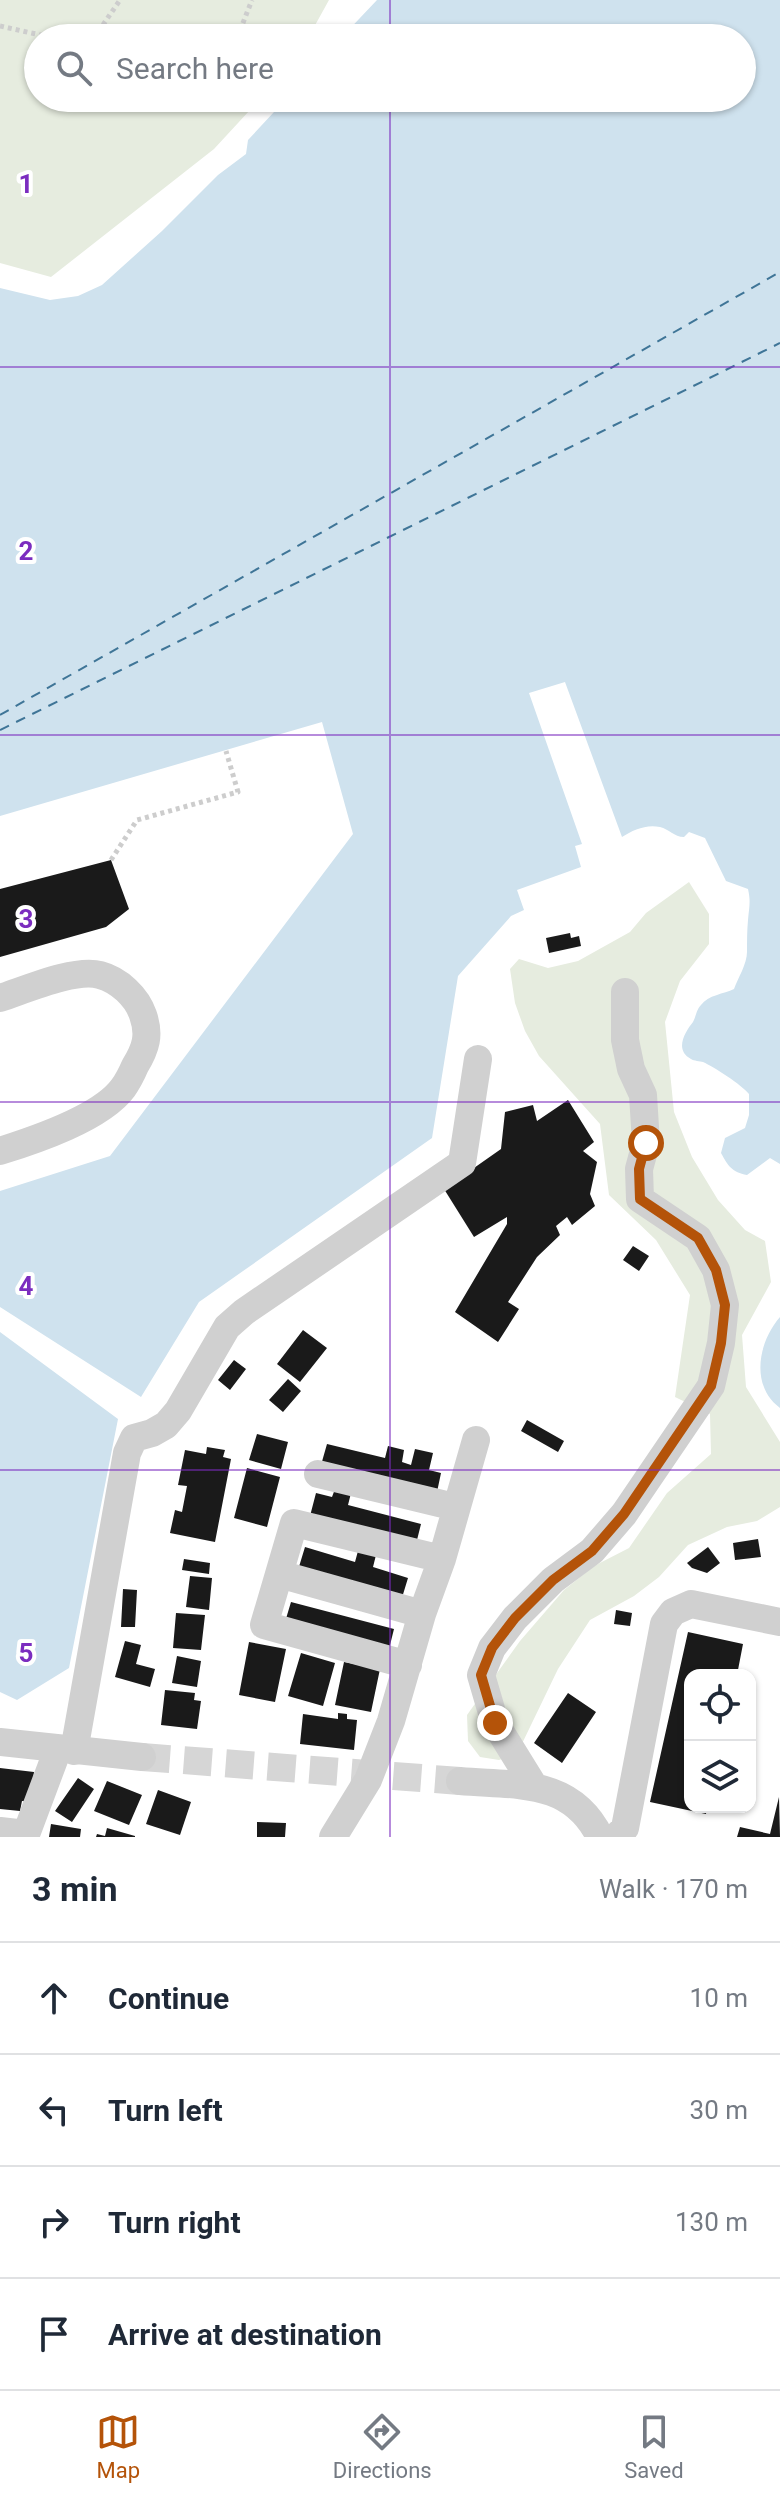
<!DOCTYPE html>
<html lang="en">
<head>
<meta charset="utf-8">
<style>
	:root { --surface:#fff; --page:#f6f6f7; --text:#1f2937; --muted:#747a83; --line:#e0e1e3; --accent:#b45309 }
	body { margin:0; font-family:Roboto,sans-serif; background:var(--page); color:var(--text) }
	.controls { position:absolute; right:24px; bottom:24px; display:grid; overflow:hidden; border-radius:16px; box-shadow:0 2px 6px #0004 }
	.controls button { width:72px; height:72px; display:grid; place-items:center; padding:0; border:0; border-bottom:2px solid var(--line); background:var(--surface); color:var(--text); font:40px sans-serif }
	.stop { position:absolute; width:24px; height:24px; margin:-18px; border:6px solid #b45309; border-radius:50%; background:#fff }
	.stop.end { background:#b45309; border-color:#fff; box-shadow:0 2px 8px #0008 }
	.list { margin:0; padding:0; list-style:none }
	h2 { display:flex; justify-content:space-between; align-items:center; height:104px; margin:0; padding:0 32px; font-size:34px }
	h2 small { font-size:26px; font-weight:400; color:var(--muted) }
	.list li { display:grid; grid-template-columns:52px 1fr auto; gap:24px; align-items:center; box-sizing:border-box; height:112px; padding:0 32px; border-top:2px solid var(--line) }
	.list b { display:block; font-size:30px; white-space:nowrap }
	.list em { font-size:26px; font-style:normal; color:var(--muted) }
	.icon { flex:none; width:44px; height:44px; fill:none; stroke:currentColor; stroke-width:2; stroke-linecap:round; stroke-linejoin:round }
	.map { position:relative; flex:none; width:780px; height:1837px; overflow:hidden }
	.search { position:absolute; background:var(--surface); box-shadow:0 2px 6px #0004; left:24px; right:24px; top:24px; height:88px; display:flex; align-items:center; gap:20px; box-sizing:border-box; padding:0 28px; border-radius:44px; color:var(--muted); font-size:30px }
	.sheet { height:552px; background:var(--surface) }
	nav { display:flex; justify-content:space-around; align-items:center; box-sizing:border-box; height:112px; border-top:2px solid var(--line); background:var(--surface); font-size:22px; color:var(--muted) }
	nav a { display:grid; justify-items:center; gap:4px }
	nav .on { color:var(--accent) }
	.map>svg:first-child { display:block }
	.green { fill:#e6ecdf }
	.water { fill:#cfe2ee }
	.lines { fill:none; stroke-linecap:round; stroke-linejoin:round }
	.ferry { stroke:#3f7597; stroke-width:2; stroke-dasharray:10 8; stroke-linecap:butt }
	.building { fill:#1a1a1a }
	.minor-tunnel { stroke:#d6d6d6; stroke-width:28; stroke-dasharray:28 14; stroke-linecap:butt }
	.path { stroke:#cdcdcd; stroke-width:5; stroke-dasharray:4 4; stroke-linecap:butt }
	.minor { stroke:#d0d0d0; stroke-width:28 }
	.route { stroke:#b45309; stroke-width:10 }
	.grid { fill:none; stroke:#7b2cbf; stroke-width:2; stroke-opacity:0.55 }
	.grid-label { font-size:26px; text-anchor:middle; font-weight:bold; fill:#7b2cbf; stroke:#fff; stroke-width:8; stroke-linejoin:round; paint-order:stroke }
</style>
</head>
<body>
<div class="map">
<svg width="780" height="1837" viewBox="0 0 780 1837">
	<rect width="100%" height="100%" fill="#fff"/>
	<path class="green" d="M 0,0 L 329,0 L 308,38 L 38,38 L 38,98 L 261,98 L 214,149 L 51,277 L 0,263 Z
		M 689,882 L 709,914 L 709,944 L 680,981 L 665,1022 L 674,1112 L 692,1157 L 718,1200 L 745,1230 L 765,1241 L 771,1282 L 742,1335 L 746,1387 L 780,1442 L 780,1507 L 757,1521 L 727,1527 L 688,1545 L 659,1577 L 634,1596 L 590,1620 L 558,1669 L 517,1754 L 499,1760 L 480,1757 L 468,1741 L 467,1715 L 520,1641 L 564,1590 L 594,1566 L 629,1548 L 667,1493 L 711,1454 L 710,1414 L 675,1397 L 690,1295 L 656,1240 L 609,1195 L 600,1124 L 539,1056 L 525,1031 L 515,1003 L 510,969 L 519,959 L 548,968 L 578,961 L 630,932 L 646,913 Z"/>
	<path class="water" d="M 377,0 L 780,0 L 780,1164 L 770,1158 L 747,1175 C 732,1172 728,1166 721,1153 L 725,1138 L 745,1128 L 749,1115 L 749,1094 C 742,1085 714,1067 703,1062 C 700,1061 694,1061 691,1059 C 674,1050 685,1032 693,1022 C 696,1017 696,1010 701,1005 C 708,995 724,994 734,989 C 738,978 747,964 747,952 C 747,941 747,931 748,920 C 749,908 751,902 748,889 L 726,881 L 705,838 L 689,832 L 684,837 C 674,837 669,829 660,827 C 646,824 633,830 622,837 L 565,682 L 529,693 L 582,844 L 575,846 L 581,867 L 517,890 L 524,910 L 511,916 L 458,976 L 432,1138 L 199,1302 L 141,1397 L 0,1307 L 0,1191 L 110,1156 L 353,834 L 322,722 L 0,816 L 0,288 L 50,300 L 78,296 L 102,285 L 162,231 L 218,175 L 246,154 L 248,140 L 287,98 L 742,98 L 742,38 L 341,38 Z
		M 780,1317 L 780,1408 C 750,1386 758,1342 780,1317 Z
		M 0,1332 L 118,1419 L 69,1668 L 17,1700 L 0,1692 Z"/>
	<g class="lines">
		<path class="ferry" d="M 0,715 L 780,272
			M 0,730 L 780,343"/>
	</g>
	<path class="building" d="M 111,860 L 129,909 L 106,927 L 0,957 L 0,889 Z
		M 570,933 L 571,938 L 579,936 L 581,946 L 549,953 L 546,938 Z
		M 568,1100 L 594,1142 L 583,1151 L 597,1162 L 590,1194 L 595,1206 L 572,1225 L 567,1217 L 556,1226 L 560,1235 L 537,1257 L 508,1302 L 519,1309 L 498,1342 L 455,1312 L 507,1224 L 507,1217 L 474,1237 L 444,1189 L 501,1149 L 505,1112 L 533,1105 L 537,1121 Z
		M 633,1246 L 649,1256 L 639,1271 L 623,1260 Z
		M 303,1330 L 327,1348 L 300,1382 L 277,1364 Z
		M 234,1360 L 246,1369 L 230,1390 L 218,1380 Z
		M 288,1379 L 301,1391 L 283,1412 L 269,1400 Z
		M 527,1420 L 564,1441 L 558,1452 L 521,1431 Z
		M 257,1434 L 288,1442 L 281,1469 L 249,1460 Z
		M 327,1444 L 385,1458 L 388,1446 L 404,1450 L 402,1462 L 411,1465 L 415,1449 L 433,1453 L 429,1470 L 441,1473 L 437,1492 L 321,1465 Z
		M 207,1447 L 225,1450 L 223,1457 L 231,1459 L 215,1542 L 170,1533 L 175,1510 L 182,1512 L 187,1486 L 178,1485 L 185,1450 L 206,1454 Z
		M 247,1468 L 280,1477 L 267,1527 L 234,1518 Z
		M 335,1489 L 351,1493 L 348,1505 L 421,1524 L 416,1544 L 310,1516 L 316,1493 L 332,1497 Z
		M 758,1539 L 761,1557 L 735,1560 L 733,1543 Z
		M 305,1547 L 355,1562 L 358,1551 L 376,1555 L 373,1567 L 408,1578 L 401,1601 L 298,1570 Z
		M 708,1547 L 720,1563 L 707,1573 L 692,1568 L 687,1563 Z
		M 184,1559 L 210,1563 L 209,1574 L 182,1570 Z
		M 190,1576 L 212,1578 L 209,1610 L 186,1607 Z
		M 123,1589 L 137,1590 L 135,1627 L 121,1627 Z
		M 291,1602 L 394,1629 L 389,1649 L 285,1622 Z
		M 616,1610 L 632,1613 L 630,1626 L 614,1624 Z
		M 176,1613 L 205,1615 L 201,1650 L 173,1648 Z
		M 688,1632 L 743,1644 L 737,1675 L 690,1675 L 690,1807 L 707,1807 L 706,1814 L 650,1802 Z
		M 125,1641 L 141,1645 L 136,1664 L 155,1669 L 150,1687 L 115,1677 Z
		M 249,1642 L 286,1649 L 275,1702 L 239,1695 Z
		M 301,1653 L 335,1663 L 323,1706 L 288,1696 Z
		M 177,1656 L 201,1661 L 197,1687 L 172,1683 Z
		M 344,1662 L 380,1669 L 371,1712 L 335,1705 Z
		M 165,1690 L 195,1693 L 194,1700 L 201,1701 L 197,1729 L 161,1725 Z
		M 568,1693 L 596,1712 L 562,1763 L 534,1743 Z
		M 338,1713 L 347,1714 L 347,1719 L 357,1720 L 354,1750 L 300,1744 L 303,1714 L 338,1719 Z
		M 0,1768 L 34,1772 L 31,1802 L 22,1801 L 20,1811 L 0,1809 Z
		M 78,1778 L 94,1789 L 72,1822 L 55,1811 Z
		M 107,1781 L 142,1795 L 129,1825 L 94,1811 Z
		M 158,1790 L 191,1802 L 180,1835 L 146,1824 Z
		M 779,1797 L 780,1837 L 737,1837 L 740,1827 L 770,1834 Z
		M 257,1822 L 286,1823 L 285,1837 L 257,1837 Z
		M 51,1824 L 81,1829 L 80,1837 L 49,1837 Z
		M 107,1828 L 135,1836 L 135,1837 L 96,1837 L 97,1834 L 105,1836 Z"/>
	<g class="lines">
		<path class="minor-tunnel" d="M 142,1757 L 460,1781"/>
		<path class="path" d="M 0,26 L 54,38
			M 94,38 L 120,0
			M 237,38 L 252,0
			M 111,860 L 137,820 L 238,792 L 226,751"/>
		<path class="minor" d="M 0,998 C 25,990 75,968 100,975 C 119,980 137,997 143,1015 C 150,1035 146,1048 135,1066 C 132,1073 128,1081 123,1088 C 101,1118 35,1140 0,1151
			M 318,1474 L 455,1507
			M 279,1574 L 422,1614
			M 408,1665 L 264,1625 L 294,1523 L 442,1559
			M 0,1742 L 142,1757
			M 74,1751 L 127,1453 L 134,1438 L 152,1433 L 166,1425 L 178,1411 L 227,1327 L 244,1312 L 462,1163 L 478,1059
			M 460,1781 C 516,1786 571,1778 600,1837
			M 534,1786 L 495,1723 L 481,1675 L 492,1648 L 515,1618 L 553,1580 L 592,1551 L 624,1514 L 711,1386 L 721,1343 L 725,1305 L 716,1270 L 698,1238 L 640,1199 L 639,1169 L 646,1143 L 643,1095 L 631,1069 L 625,1040 L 625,992
			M 0,1831 L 26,1834
			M 25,1837 L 58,1749
			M 333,1837 L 368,1780 L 391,1721 L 422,1614 L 442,1559 L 476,1440
			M 616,1837 L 625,1828 L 664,1624 L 673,1612 L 691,1604 L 780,1622"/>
	</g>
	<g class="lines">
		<path class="route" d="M 495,1723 L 481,1675 L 492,1648 L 515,1618 L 553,1580 L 592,1551 L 624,1514 L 711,1386 L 721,1343 L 725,1305 L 716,1270 L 698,1238 L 640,1199 L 639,1169 L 646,1143"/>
	</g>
	<path class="grid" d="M 390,0 L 390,38M 390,98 L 390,1837M 0,367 L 780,367M 0,735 L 780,735M 0,1102 L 780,1102M 0,1470 L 780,1470"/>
	<g class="grid-label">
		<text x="26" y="193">1</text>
		<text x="26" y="560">2</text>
		<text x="26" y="928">3</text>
		<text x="26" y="1295">4</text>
		<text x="26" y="1662">5</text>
	</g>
</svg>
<div class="controls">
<button><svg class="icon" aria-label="locate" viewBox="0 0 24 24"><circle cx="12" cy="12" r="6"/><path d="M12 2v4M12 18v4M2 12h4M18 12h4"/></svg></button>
<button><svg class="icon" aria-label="layers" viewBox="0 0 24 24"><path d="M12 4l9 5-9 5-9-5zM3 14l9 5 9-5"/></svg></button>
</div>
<div class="stop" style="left:646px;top:1143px"></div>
<div class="stop end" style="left:495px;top:1723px"></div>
<div class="search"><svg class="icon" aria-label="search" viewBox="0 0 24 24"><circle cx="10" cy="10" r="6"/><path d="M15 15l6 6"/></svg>Search here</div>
</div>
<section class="sheet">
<h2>3 min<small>Walk · 170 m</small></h2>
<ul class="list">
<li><svg class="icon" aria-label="ahead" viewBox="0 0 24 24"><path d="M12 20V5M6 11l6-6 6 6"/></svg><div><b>Continue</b></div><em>10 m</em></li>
<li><svg class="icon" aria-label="left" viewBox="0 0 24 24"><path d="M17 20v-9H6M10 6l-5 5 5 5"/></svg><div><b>Turn left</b></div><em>30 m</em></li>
<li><svg class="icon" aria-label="right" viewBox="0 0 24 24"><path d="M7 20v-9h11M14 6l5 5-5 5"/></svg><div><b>Turn right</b></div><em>130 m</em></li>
<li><svg class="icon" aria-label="arrive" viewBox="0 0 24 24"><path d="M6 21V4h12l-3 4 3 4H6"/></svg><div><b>Arrive at destination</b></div></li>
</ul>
</section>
<nav>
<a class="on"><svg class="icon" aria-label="map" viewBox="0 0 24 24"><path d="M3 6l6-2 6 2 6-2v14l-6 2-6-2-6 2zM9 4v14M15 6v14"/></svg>Map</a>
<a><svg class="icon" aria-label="directions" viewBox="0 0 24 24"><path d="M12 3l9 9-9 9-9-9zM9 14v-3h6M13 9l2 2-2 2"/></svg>Directions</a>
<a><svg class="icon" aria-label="saved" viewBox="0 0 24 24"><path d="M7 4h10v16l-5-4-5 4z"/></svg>Saved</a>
</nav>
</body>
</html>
